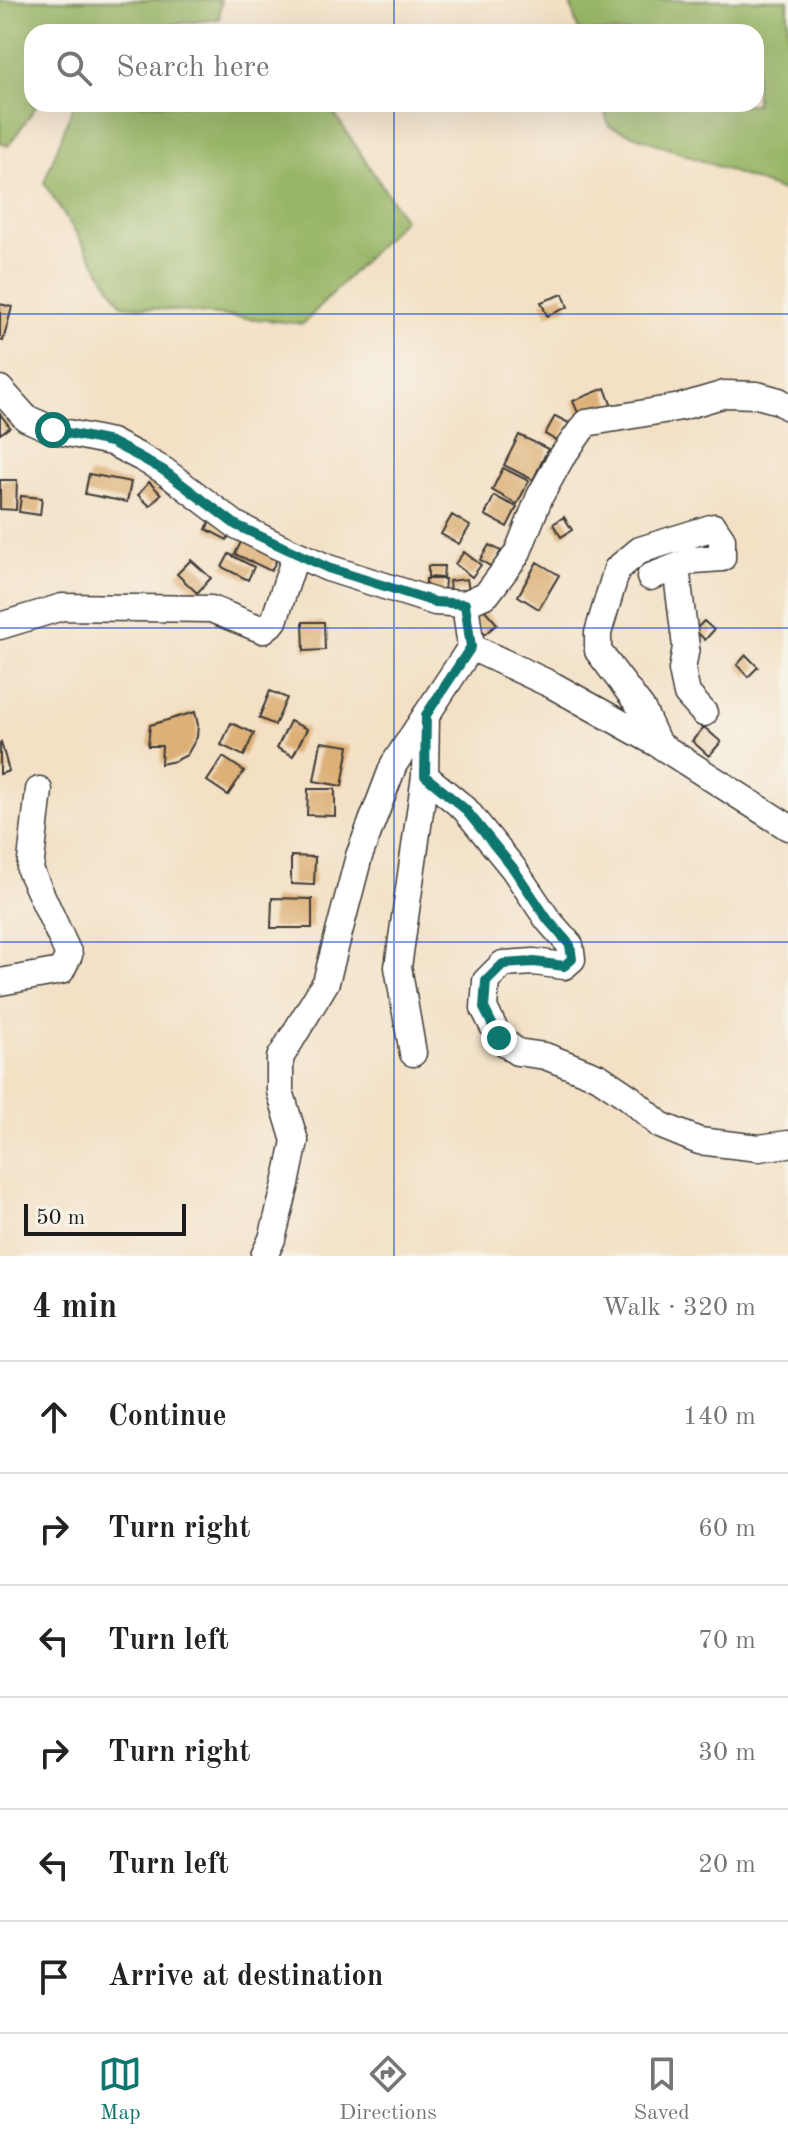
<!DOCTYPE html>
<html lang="en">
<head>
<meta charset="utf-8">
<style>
	:root { --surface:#fff; --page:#f6f6f6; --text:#222; --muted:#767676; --line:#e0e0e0; --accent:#0f766e }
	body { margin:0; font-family:"Old Standard TT",serif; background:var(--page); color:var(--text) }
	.scale { position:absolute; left:24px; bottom:20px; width:162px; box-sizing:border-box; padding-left:8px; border:4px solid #1c1c1c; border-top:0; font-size:22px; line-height:28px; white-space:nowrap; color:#1c1c1c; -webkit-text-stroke:6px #f7f3e8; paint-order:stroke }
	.stop { position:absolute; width:24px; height:24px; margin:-18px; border:6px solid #0f766e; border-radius:50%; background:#fff }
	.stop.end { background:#0f766e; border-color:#fff; box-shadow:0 2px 8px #0008 }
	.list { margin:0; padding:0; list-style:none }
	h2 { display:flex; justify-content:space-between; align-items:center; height:104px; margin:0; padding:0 32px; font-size:34px }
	h2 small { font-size:26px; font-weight:400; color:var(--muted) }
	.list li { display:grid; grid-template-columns:52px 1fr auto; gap:24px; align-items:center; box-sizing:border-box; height:112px; padding:0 32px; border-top:2px solid var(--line) }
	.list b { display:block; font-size:30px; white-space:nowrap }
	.list em { font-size:26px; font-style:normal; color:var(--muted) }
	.icon { flex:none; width:44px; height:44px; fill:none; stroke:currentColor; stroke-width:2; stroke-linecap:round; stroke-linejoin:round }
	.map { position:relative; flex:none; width:788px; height:1256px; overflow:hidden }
	.search { position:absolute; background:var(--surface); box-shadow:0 8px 32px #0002; left:24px; right:24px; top:24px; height:88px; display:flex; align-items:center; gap:20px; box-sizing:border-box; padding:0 28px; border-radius:24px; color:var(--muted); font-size:30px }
	.sheet { height:776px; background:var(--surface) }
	nav { display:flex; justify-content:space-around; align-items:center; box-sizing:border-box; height:112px; border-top:2px solid var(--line); background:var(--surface); font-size:22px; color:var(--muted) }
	nav a { display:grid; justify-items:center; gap:4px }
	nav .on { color:var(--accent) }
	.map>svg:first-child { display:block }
	.forest { fill:#99b668; stroke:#5a6942; stroke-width:2 }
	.building { fill:#ddb077 }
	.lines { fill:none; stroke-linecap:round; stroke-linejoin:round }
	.minor-casing { stroke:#3c3935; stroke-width:29 }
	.minor { stroke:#fff; stroke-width:26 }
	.route { stroke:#0f766e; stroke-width:10 }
	.grid { fill:none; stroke:#1d4ed8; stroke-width:2; stroke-opacity:0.55 }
</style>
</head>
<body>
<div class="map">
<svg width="788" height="1256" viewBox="0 0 788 1256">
	<rect width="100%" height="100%" fill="#f7f3e8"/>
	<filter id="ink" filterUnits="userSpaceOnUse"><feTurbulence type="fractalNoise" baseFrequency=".0125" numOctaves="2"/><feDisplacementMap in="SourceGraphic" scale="16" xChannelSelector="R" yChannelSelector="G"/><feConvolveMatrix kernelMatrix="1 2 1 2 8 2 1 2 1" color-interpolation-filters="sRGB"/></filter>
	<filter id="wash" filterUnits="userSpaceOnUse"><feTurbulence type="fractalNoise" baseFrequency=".006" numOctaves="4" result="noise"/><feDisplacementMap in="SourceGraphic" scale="32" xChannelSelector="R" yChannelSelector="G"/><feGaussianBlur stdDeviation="1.8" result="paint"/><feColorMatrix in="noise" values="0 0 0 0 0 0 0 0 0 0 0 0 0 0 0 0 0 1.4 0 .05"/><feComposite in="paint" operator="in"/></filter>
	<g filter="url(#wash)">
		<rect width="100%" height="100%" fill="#f3e0c5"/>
		<path class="forest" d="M 0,0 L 221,0 L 219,19 L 104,32 L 32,32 L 32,104 L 38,104 L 8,146 L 0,142 Z
			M 569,0 L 788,0 L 788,193 L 609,126 L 602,104 L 756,104 L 756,32 L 579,32 Z
			M 74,104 L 328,104 L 404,219 L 303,324 L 122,305 L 44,183 Z"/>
		<g id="blocks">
			<path class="building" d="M 563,294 L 568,307 L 547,316 L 541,302 Z
				M 0,304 L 12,307 L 3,341 L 0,340 Z
				M 605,388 L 612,407 L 581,420 L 573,401 Z
				M 0,414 L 10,427 L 0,434 Z
				M 555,416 L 569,423 L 559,442 L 545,434 Z
				M 519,435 L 548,449 L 533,480 L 504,465 Z
				M 503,468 L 529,481 L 517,504 L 492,490 Z
				M 89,474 L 131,482 L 127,502 L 85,494 Z
				M 0,480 L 17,480 L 16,510 L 0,509 Z
				M 149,482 L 161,494 L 150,506 L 138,495 Z
				M 21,496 L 42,498 L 40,515 L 19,512 Z
				M 494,496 L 517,507 L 507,527 L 485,515 Z
				M 452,515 L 470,526 L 459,544 L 441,534 Z
				M 212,517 L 233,527 L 227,540 L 206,529 Z
				M 564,517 L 572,530 L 561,537 L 553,524 Z
				M 243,538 L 279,555 L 271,571 L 235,554 Z
				M 489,545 L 501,551 L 492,567 L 480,560 Z
				M 464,552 L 481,565 L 472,577 L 455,564 Z
				M 229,554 L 254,567 L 248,580 L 222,567 Z
				M 191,560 L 211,578 L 197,593 L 177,574 Z
				M 537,562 L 559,575 L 539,609 L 518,596 Z
				M 428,566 L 444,566 L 443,578 L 428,577 Z
				M 426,579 L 445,579 L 444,592 L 426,592 Z
				M 467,579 L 469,590 L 450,592 L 449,581 Z
				M 483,608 L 497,624 L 485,634 L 471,618 Z
				M 704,621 L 714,630 L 705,640 L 695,630 Z
				M 303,622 L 324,622 L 325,650 L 304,651 Z
				M 746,655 L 758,667 L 748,677 L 737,665 Z
				M 270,691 L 287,698 L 275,725 L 259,718 Z
				M 195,712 L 198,725 L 197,737 L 187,755 L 175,761 L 161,764 L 162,746 L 148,746 L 150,725 Z
				M 290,721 L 307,729 L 293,756 L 277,748 Z
				M 231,723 L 254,733 L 244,756 L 221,745 Z
				M 704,727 L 721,742 L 709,756 L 692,741 Z
				M 1,742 L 9,771 L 0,774 L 0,743 Z
				M 321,742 L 349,746 L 342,786 L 314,781 Z
				M 223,757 L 244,771 L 228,795 L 207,781 Z
				M 308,789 L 335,789 L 335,816 L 307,815 Z
				M 291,856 L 315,857 L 314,885 L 291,884 Z
				M 272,898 L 312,899 L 312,928 L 271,928 Z"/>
		</g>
	</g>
	<g filter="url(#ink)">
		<use href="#blocks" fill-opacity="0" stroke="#3c3935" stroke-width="2"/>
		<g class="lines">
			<g class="minor-casing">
				<path id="minor" d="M 0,389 L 26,418 L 53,430 L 111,442 L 140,457 L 163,470 L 236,525 L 278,546 L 328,568 L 435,602 L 465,604 L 487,594 L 517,554 L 540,496 L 561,458 L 586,423 L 681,407 L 725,394 L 757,395 L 779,401 L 788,407
					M 676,567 L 686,647 L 682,670 L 687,694 L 704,713
					M 650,577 L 694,560 L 722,558 L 722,539 L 714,527 L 640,550 L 617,569 L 598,633 L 598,651 L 642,709 L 658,744
					M 465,604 L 471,647 L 554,686 L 658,744 L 788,827
					M 0,626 L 62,607 L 211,609 L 263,630 L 274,621 L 296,554
					M 425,776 L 465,809 L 513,868 L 548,920 L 570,945 L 572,959 L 564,966 L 534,962 L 503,964 L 486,981 L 484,1008 L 499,1038 L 517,1052 L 545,1056 L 599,1077 L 630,1098 L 660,1125 L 699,1141 L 759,1148 L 788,1144
					M 0,982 L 61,971 L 69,955 L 30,870 L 39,790
					M 413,1053 L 398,967 L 425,776 L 426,715
					M 264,1256 L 272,1239 L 286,1184 L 295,1141 L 280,1091 L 280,1058 L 326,982 L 359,856 L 394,764 L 471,647"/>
			</g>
			<use href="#minor" class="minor"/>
		</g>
	</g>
	<g class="lines" filter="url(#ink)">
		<path class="route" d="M 53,430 L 111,442 L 140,457 L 163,470 L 236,525 L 328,568 L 435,602 L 465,604 L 471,647 L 426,715 L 425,776 L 465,809 L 513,868 L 548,920 L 570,945 L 572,959 L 564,966 L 534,962 L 503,964 L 486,981 L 484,1008 L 499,1038"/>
	</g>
	<path class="grid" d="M 394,0 L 394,32M 394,104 L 394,1256M 0,314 L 788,314M 0,628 L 788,628M 0,942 L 788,942"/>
</svg>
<div class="scale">50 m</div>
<div class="stop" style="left:53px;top:430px"></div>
<div class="stop end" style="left:499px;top:1038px"></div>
<div class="search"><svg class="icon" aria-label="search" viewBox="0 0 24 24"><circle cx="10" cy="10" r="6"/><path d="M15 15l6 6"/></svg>Search here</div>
</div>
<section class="sheet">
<h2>4 min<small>Walk · 320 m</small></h2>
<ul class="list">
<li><svg class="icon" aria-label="ahead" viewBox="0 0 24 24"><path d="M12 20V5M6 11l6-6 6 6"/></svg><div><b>Continue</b></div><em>140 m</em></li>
<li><svg class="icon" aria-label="right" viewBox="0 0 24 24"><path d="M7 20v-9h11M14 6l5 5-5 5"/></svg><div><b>Turn right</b></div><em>60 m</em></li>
<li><svg class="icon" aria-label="left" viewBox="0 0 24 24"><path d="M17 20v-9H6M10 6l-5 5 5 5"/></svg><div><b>Turn left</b></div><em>70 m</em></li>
<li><svg class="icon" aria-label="right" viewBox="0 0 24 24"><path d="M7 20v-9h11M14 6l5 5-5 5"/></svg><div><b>Turn right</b></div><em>30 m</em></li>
<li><svg class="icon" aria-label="left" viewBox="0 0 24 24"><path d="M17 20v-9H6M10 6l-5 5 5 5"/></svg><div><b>Turn left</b></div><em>20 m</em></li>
<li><svg class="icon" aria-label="arrive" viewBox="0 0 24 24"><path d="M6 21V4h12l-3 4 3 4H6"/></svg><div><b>Arrive at destination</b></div></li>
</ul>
</section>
<nav>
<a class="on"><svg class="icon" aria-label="map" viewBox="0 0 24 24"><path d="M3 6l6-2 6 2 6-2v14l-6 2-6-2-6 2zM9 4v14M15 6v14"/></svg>Map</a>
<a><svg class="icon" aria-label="directions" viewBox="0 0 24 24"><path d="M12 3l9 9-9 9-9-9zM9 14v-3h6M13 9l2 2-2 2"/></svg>Directions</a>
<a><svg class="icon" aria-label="saved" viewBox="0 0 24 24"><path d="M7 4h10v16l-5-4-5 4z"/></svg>Saved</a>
</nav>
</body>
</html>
